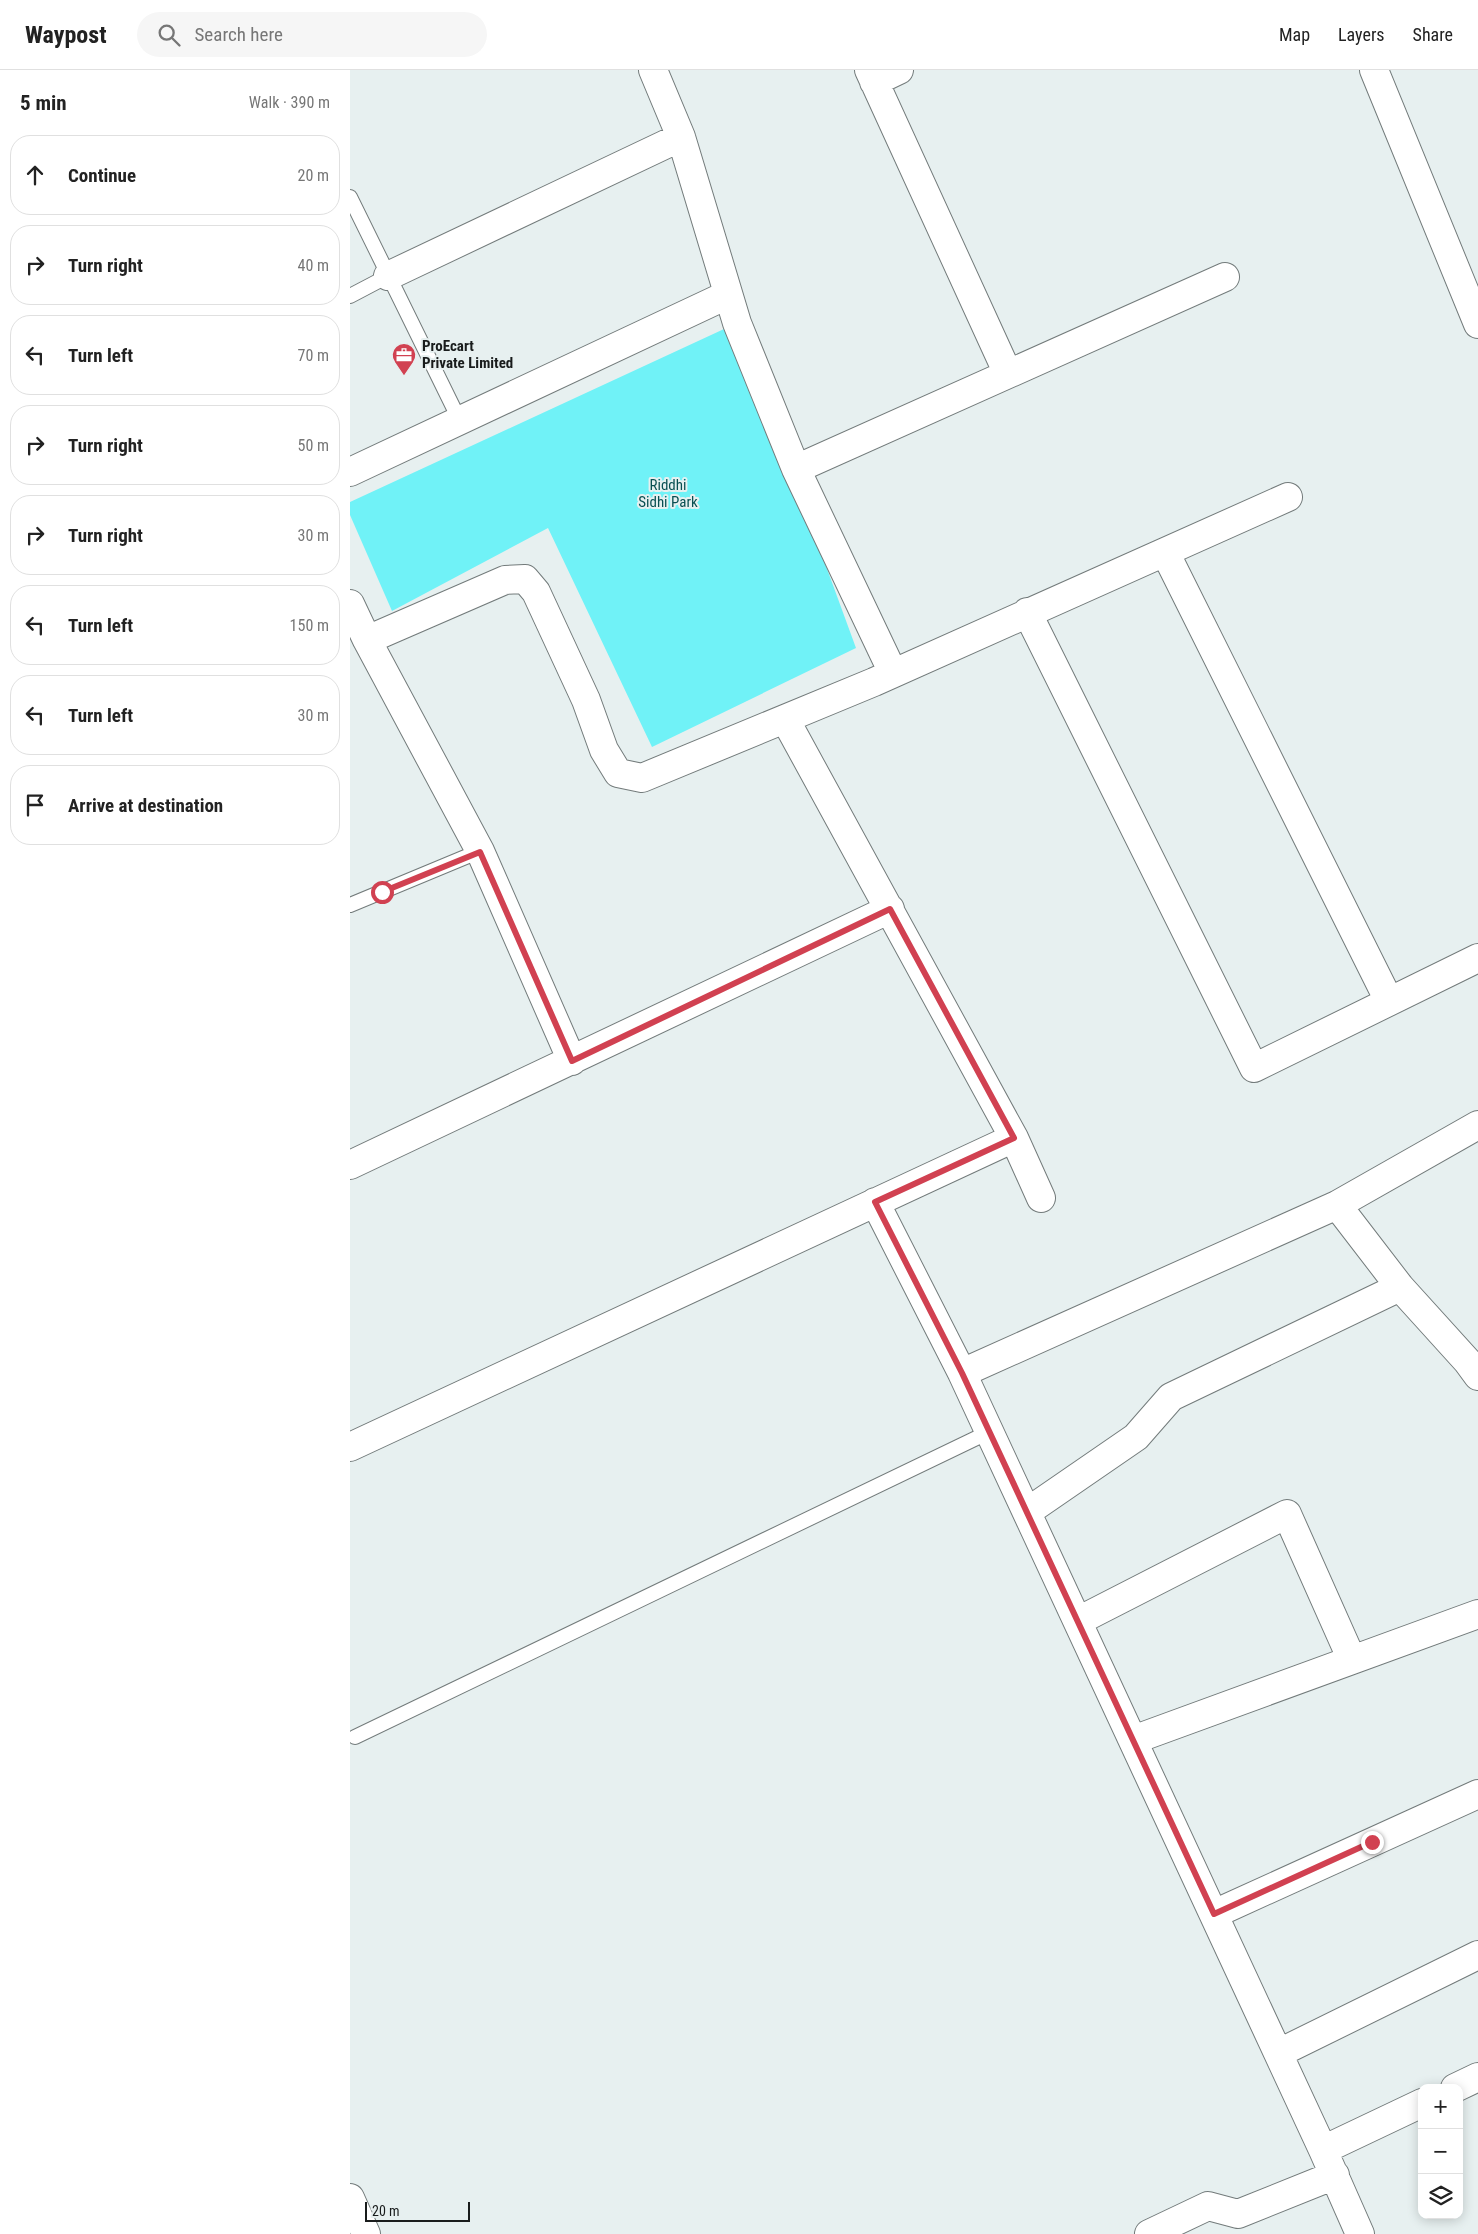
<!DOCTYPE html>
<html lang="en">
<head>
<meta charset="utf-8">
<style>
	:root { --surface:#fff; --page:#f6f6f6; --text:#222; --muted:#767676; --line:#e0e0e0 }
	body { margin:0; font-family:"Roboto Condensed",sans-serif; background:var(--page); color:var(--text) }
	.controls { position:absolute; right:15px; bottom:15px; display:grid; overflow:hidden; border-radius:10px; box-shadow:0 2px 12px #0003 }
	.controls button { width:45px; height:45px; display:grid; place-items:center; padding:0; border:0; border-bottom:1px solid var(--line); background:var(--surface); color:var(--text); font:25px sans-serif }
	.scale { position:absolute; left:15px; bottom:12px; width:105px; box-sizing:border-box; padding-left:5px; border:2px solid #191c1c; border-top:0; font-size:14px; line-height:18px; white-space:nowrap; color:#191c1c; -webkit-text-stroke:4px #e7f0f0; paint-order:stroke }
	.stop { position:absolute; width:15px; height:15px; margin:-11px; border:4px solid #d14151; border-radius:50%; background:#fff }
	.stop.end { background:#d14151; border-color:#fff; box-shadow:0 1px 5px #0008 }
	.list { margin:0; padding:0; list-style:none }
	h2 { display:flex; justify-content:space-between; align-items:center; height:65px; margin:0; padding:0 20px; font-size:21px }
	h2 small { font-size:16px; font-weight:400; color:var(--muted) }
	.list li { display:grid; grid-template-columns:32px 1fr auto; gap:15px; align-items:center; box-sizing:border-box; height:80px; margin:0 10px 10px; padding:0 10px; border:1px solid var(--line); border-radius:20px }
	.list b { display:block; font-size:19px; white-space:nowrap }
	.list em { font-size:16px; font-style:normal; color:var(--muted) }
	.icon { flex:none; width:28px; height:28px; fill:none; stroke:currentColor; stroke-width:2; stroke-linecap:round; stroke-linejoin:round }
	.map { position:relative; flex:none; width:1128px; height:2164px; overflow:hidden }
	header { display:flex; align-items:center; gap:30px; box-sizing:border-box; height:70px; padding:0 25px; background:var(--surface); border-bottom:1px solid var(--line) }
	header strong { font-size:24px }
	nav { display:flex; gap:28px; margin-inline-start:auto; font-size:18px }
	.search { width:350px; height:45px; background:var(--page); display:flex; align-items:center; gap:12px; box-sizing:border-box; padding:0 18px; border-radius:28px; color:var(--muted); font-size:19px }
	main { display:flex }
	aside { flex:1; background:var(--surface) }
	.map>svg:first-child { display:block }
	.green { fill:#70f2f7 }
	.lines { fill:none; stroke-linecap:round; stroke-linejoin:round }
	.service-casing { stroke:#737b7b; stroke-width:16 }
	.minor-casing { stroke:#737b7b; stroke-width:30 }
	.service { stroke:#fff; stroke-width:14 }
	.minor { stroke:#fff; stroke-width:28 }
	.route { stroke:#d14151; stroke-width:6 }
	.labels { text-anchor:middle; stroke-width:4; stroke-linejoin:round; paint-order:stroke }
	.poi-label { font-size:15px; font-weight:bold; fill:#191c1c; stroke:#e7f0f0; text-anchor:start }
	.park-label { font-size:15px; fill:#094f52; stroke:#e7f0f0 }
</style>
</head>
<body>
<header>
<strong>Waypost</strong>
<div class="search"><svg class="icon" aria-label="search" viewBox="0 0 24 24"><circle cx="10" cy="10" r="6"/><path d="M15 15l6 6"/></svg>Search here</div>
<nav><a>Map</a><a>Layers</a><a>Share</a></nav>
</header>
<main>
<aside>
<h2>5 min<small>Walk · 390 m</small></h2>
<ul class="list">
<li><svg class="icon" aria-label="ahead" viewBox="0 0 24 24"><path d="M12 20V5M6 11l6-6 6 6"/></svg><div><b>Continue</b></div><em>20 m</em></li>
<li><svg class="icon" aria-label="right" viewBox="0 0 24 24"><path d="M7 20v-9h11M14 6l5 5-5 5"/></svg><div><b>Turn right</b></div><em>40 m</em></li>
<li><svg class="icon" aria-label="left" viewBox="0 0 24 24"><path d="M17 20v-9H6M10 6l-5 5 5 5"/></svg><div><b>Turn left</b></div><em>70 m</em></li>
<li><svg class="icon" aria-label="right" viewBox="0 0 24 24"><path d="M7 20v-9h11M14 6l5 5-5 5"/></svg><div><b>Turn right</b></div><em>50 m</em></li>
<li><svg class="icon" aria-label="right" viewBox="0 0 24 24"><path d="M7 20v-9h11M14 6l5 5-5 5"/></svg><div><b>Turn right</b></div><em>30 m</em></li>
<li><svg class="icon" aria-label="left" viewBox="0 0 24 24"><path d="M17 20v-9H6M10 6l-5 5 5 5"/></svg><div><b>Turn left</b></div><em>150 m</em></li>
<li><svg class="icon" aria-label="left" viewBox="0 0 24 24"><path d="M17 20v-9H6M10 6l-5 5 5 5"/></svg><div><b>Turn left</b></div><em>30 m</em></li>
<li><svg class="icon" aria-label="arrive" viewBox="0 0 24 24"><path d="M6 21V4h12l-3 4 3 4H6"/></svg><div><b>Arrive at destination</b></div></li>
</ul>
</aside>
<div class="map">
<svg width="1128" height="2164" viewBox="0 0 1128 2164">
	<rect width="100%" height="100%" fill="#e7f0f0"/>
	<path class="green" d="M 387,253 L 506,578 L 302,677 L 198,458 L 42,541 L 0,445 L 0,432 Z"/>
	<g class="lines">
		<g class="service-casing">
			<path id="service" d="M 0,127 L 109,349
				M 0,226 L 38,206
				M 0,835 L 130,781
				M 5,1667 L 639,1362"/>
		</g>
		<g class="minor-casing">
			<path id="minor" d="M 303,0 L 331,67 L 387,253 L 446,399 L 543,603
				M 519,0 L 658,304
				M 1024,0 L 1128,254
				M 524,12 L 549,0
				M 38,206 L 331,67
				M 446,399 L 875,207
				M 0,402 L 377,225
				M 815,482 L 1039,931
				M 0,534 L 17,570 L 130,781 L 222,991
				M 677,542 L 904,998 L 1128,888
				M 17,570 L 155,510 L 175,509 L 186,522 L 236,630 L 254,680 L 268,703 L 292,708 L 524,612 L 938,427
				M 435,649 L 664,1068 L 691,1128
				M 0,1095 L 540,839
				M 525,1132 L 612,1303 L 973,2080 L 1010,2164
				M 987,1135 L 1050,1217 L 1117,1291 L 1128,1306
				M 612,1303 L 987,1135 L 1128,1055
				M 0,1377 L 664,1068
				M 677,1442 L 786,1367 L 821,1327 L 1050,1217
				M 728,1551 L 937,1444 L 1002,1590
				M 783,1670 L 1128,1544
				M 864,1844 L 1128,1724
				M 929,1983 L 1128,1885
				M 1105,2018 L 1128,2007
				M 973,2080 L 1072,2033
				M 0,2128 L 16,2164
				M 799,2164 L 858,2136 L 888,2144 L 985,2105"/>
		</g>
		<use href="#service" class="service"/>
		<use href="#minor" class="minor"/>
	</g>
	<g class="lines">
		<path class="route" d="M 32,822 L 130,782 L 222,991 L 540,839 L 664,1068 L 525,1132 L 612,1303 L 864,1844 L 1022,1772"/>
	</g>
	<defs>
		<g id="office-pin" transform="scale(1.25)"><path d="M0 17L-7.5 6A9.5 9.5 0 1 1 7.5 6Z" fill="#d14151" stroke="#e7f0f0"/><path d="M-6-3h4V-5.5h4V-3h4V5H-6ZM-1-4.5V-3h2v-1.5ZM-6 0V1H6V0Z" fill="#fff"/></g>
	</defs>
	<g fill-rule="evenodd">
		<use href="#office-pin" x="54" y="285"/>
	</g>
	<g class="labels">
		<g class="poi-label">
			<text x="72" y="281">ProEcart<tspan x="72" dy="17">Private Limited</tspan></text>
		</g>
		<g class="park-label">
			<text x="318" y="420">Riddhi<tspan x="318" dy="17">Sidhi Park</tspan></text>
		</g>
	</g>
</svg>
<div class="controls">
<button>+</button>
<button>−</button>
<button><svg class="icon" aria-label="layers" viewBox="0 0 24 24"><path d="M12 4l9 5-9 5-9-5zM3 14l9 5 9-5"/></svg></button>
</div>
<div class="scale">20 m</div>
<div class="stop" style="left:32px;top:822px"></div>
<div class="stop end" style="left:1022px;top:1772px"></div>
</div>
</main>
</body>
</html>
